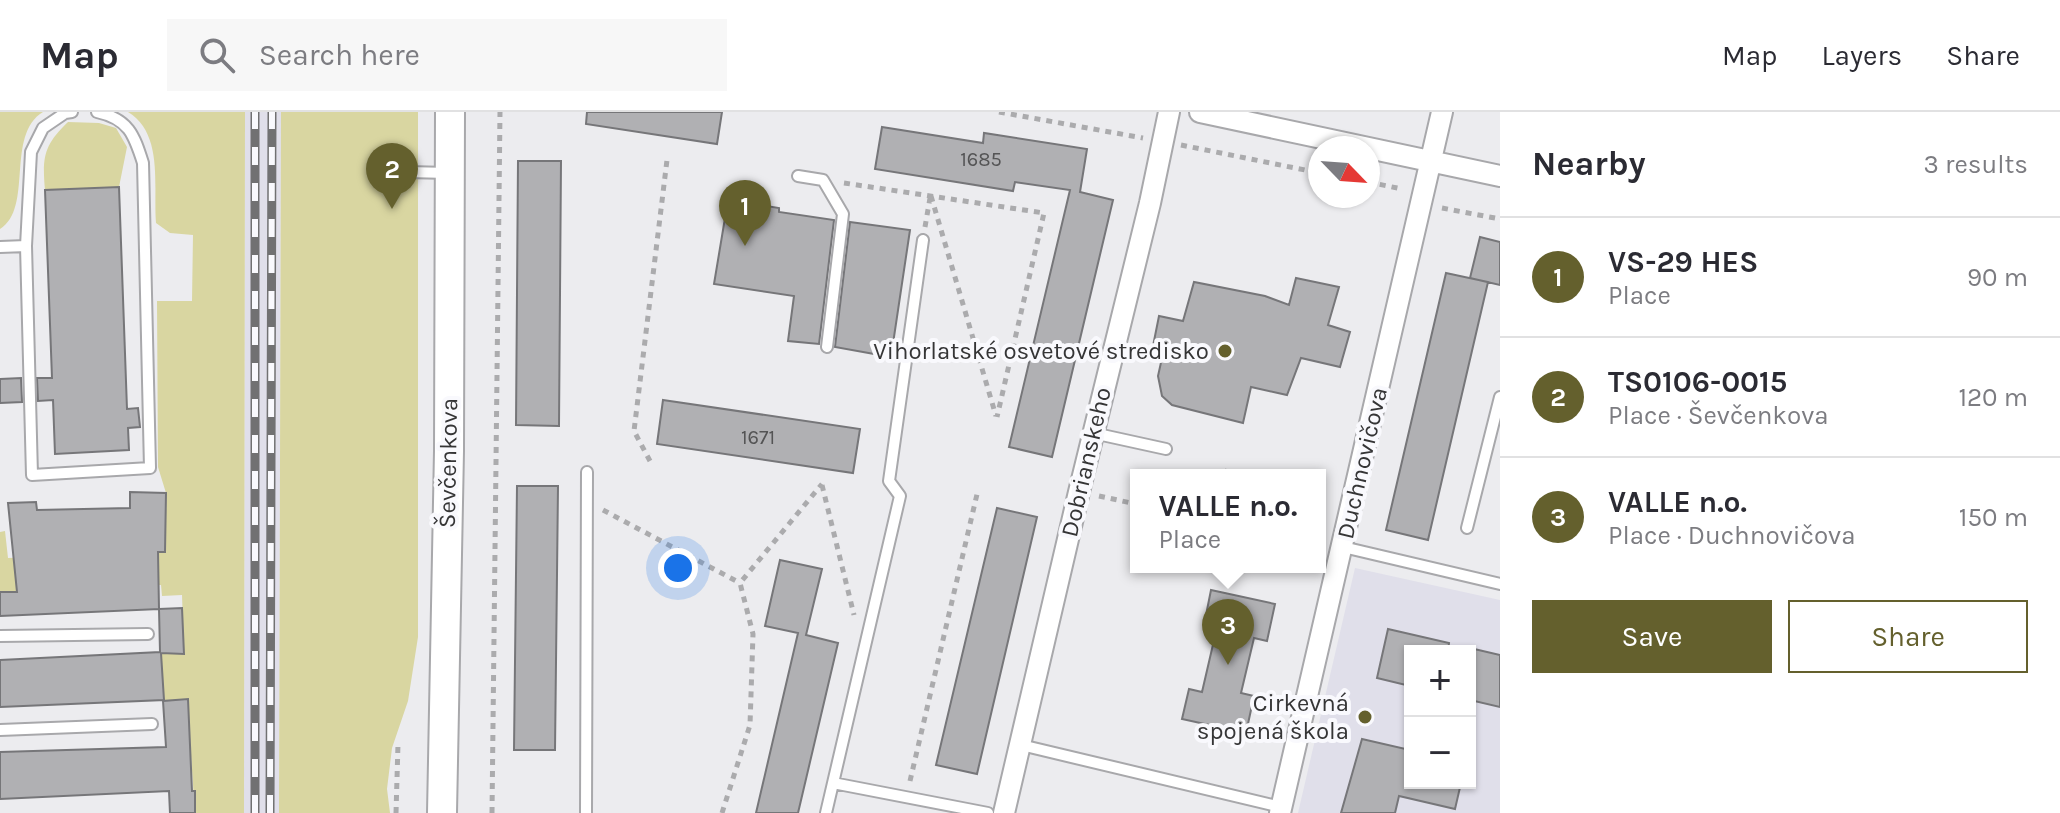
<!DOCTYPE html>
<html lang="en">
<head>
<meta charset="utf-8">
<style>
	:root { --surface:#fff; --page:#f7f7f7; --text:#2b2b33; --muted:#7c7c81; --line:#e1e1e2; --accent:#64602d }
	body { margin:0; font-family:Karla,sans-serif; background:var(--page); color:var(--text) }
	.controls { position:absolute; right:24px; bottom:24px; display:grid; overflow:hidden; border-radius:0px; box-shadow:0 2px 6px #0004 }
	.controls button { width:72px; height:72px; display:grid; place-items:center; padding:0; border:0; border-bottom:2px solid var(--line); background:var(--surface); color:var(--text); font:40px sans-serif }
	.compass { position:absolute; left:1308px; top:24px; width:72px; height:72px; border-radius:50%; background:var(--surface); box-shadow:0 2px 6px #0004; rotate:115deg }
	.you { position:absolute; left:678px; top:456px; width:28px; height:28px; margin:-20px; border:6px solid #fff; border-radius:50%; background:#1a73e8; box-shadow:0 0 0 12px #1a73e833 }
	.badge { display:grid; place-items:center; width:52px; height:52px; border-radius:50%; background:var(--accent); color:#fff; font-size:26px; font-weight:700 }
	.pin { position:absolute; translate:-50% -66px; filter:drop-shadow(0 2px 4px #0008) }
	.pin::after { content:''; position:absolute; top:42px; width:28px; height:24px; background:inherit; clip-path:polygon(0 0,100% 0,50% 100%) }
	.popup { position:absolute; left:1130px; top:357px; width:196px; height:104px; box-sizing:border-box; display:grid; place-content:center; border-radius:0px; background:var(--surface); filter:drop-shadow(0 2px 6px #0005); font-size:26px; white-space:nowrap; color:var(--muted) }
	.popup b { font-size:30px; color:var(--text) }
	.popup::after { content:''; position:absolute; left:50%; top:100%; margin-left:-16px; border:16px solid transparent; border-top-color:var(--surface) }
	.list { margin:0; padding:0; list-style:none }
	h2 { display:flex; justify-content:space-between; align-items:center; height:104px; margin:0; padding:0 32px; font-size:34px }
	h2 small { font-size:26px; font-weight:400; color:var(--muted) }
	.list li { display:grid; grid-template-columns:52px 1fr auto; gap:24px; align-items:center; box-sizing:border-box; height:120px; padding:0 32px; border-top:2px solid var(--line) }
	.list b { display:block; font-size:30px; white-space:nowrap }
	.list p { margin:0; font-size:26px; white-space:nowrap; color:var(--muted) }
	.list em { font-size:26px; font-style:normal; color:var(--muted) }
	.actions { display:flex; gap:16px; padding:24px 32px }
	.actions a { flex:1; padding:18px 0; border:2px solid var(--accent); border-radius:0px; text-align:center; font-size:28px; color:var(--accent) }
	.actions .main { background:var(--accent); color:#fff }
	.icon { flex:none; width:44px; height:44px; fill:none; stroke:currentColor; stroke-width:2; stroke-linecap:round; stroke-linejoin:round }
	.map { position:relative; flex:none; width:1500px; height:701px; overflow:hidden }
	header { display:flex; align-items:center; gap:48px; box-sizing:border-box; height:112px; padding:0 40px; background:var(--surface); border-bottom:2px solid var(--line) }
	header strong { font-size:38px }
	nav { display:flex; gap:44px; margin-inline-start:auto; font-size:28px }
	.search { width:560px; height:72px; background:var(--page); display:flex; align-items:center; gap:20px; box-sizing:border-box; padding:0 28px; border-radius:0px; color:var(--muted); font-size:30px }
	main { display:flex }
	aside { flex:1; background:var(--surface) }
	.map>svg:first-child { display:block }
	.built { fill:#e0dfea; fill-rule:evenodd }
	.green { fill:#d9d6a1 }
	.building { fill:#b0b0b3; stroke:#767679; stroke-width:2 }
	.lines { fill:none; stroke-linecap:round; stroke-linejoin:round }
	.service-casing { stroke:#a8a8ab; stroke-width:14 }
	.minor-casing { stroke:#a8a8ab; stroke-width:24 }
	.secondary-casing { stroke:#a8a8ab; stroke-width:32 }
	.path { stroke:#ababad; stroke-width:5; stroke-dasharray:6 6; stroke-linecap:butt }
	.service { stroke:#fff; stroke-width:10 }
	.minor { stroke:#fff; stroke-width:20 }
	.secondary { stroke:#fff; stroke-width:28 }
	.rail-casing { stroke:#717172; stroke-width:9 }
	.rail { stroke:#f9f9fd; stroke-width:6; stroke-dasharray:18; stroke-linecap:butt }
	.poi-dot { fill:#64602d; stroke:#f9f9fd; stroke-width:3 }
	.labels { text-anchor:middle; stroke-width:8; stroke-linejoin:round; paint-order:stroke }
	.number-label { font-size:20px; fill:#545455 }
	.poi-label { font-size:24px; fill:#353536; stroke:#f9f9fd; text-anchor:end }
	.street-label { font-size:24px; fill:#353536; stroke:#f9f9fd }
</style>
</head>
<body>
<header>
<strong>Map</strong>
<div class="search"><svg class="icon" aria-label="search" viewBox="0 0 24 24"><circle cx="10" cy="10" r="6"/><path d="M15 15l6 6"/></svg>Search here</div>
<nav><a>Map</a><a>Layers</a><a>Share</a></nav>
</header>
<main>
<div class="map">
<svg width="1500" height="701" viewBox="0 0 1500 701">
	<rect width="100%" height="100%" fill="#ececef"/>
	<path class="built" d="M 245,0 L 281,0 L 279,701 L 244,701 Z
		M 1355,456 L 1500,488 L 1500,701 L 1298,701 ZM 1410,539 L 1470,539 L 1470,671 L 1410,671 Z"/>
	<path class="green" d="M 0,0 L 43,0 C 5,23 34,96 0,117 Z
		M 128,0 L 245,0 L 244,701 L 195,701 L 187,587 L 164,589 L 161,541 L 184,542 L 182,483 L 162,484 L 161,473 L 0,480 L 0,420 L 5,419 L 8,446 L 165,440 L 166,381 L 158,355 L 157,189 L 192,189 L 193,123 L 170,121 L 156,111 C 153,74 164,22 128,0 Z
		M 281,0 L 418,0 L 418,525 L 408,589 L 392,636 L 387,677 L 390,701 L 279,701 Z
		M 68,10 L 99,11 L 116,16 L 127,35 L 119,75 L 45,78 C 42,45 44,33 68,10 Z"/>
	<path class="building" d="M 587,0 L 722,0 L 717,32 L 586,12 Z
		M 882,15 L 983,31 L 984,21 L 1087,37 L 1080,80 L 1113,88 L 1052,345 L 1009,335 L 1070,78 L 1015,70 L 1013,79 L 875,57 Z
		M 518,49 L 561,49 L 559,314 L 516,313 Z
		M 119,75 L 127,297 L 138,296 L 140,315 L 128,316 L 129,338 L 55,342 L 53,288 L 38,289 L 37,266 L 52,266 L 45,78 Z
		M 728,88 L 779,96 L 779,100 L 834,108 L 819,232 L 788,229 L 794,184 L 714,172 Z
		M 850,110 L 910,118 L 891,245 L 835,235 Z
		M 1480,125 L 1500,130 L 1500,173 L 1470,166 Z
		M 1446,161 L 1488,170 L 1428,428 L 1386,418 Z
		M 1296,166 L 1339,175 L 1328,213 L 1350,220 L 1340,255 L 1301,246 L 1287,283 L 1251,275 L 1243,311 L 1172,293 L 1162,284 L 1158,264 L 1164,237 L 1153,234 L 1159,204 L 1183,209 L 1194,170 L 1265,184 L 1289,193 Z
		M 21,266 L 22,290 L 0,291 L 0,267 Z
		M 663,288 L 860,317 L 853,361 L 657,332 Z
		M 517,374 L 558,374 L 555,638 L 514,638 Z
		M 130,380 L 166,381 L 165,440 L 158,440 L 159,497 L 182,496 L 184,542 L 161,541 L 164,588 L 0,595 L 0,548 L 160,540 L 159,497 L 0,504 L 0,480 L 17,480 L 8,391 L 36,390 L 37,398 L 130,396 Z
		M 997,396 L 1037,405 L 977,662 L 936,653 Z
		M 780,448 L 822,457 L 806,523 L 838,531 L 798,701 L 756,701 L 798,521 L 765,514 Z
		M 1211,478 L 1275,492 L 1267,529 L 1254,526 L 1241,581 L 1254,584 L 1246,621 L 1182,607 L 1189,577 L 1202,580 L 1218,511 L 1205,508 Z
		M 1388,517 L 1449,531 L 1448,539 L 1410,539 L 1410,574 L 1377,566 Z
		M 1470,536 L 1500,543 L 1500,595 L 1470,588 Z
		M 188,587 L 192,679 L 195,679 L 195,701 L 170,701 L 169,679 L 0,687 L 0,640 L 166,635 L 163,589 Z
		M 1362,627 L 1410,638 L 1410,671 L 1461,671 L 1455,697 L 1399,684 L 1395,701 L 1341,701 Z"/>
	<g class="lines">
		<g class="service-casing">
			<path id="service" d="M 72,0 L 65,1 L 43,16 L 31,40 L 26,134 L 32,363 L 150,356 L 143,51 C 134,23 129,7 97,0
				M 407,60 L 449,61
				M 798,64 L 823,68 L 843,102 L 827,235
				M 0,135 L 26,134
				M 1093,321 L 1166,337
				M 1467,416 L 1500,285
				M 1343,435 L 1500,472
				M 0,524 L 148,522
				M 0,618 L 152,612
				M 1021,633 L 1281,695
				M 833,671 L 988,701
				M 586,701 L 587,360
				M 826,701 L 900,384 L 889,369 L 923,128"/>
		</g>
		<g class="minor-casing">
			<path id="minor" d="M 1200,0 L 1500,64
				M 1004,701 L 1079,380 L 1150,91 L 1169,0
				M 1280,701 L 1442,0"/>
		</g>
		<g class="secondary-casing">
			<path id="secondary" d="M 442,701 L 449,339 L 450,0"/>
		</g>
		<path class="path" d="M 999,0 L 1143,26
			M 1181,33 L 1320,61
			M 1368,70 L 1402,77
			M 844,71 L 1044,101 L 997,305
			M 931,84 L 996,304
			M 1442,96 L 1500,107
			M 925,115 L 930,86
			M 650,349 L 634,319 L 667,48
			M 1226,363 L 1228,356
			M 822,373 L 854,503
			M 1099,384 L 1136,392
			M 603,398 L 740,471
			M 910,669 L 978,378
			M 396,701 L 398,632
			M 492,701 L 500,0
			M 722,701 L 750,613 L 753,522 L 740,471 L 822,372"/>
		<use href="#service" class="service"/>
		<use href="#minor" class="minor"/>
		<use href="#secondary" class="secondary"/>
		<g class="rail-casing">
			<path id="rail" d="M 255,701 L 255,0
				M 270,701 L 272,0"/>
		</g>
		<use href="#rail" class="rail"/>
	</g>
	<g class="poi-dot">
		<circle cx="1225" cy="239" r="8"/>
		<circle cx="1365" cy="605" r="8"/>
	</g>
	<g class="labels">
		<g class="number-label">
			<text x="981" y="54">1685</text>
			<text x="758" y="332">1671</text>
		</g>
		<g class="poi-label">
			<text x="1209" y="247">Vihorlatské osvetové stredisko</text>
			<text x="1349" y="599">Cirkevná<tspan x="1349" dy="28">spojená škola</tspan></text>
		</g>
		<g class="street-label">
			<text transform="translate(1086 350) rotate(-77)" y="8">Dobrianskeho</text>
			<text transform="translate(448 351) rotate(-89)" y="8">Ševčenkova</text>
			<text transform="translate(1362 351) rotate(-77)" y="8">Duchnovičova</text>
		</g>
	</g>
</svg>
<div class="controls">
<button>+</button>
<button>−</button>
</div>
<svg class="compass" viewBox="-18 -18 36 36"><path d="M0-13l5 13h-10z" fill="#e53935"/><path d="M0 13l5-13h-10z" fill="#7c7c81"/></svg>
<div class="you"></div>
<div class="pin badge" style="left:745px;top:134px">1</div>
<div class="pin badge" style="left:392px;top:97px">2</div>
<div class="pin badge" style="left:1228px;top:553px">3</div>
<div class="popup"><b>VALLE n.o.</b>Place</div>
</div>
<aside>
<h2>Nearby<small>3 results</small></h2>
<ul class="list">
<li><span class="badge">1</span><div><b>VS-29 HES</b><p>Place</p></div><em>90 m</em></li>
<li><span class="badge">2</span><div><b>TS0106-0015</b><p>Place · Ševčenkova</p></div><em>120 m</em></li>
<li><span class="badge">3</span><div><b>VALLE n.o.</b><p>Place · Duchnovičova</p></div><em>150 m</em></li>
</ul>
<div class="actions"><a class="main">Save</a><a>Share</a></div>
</aside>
</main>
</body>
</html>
